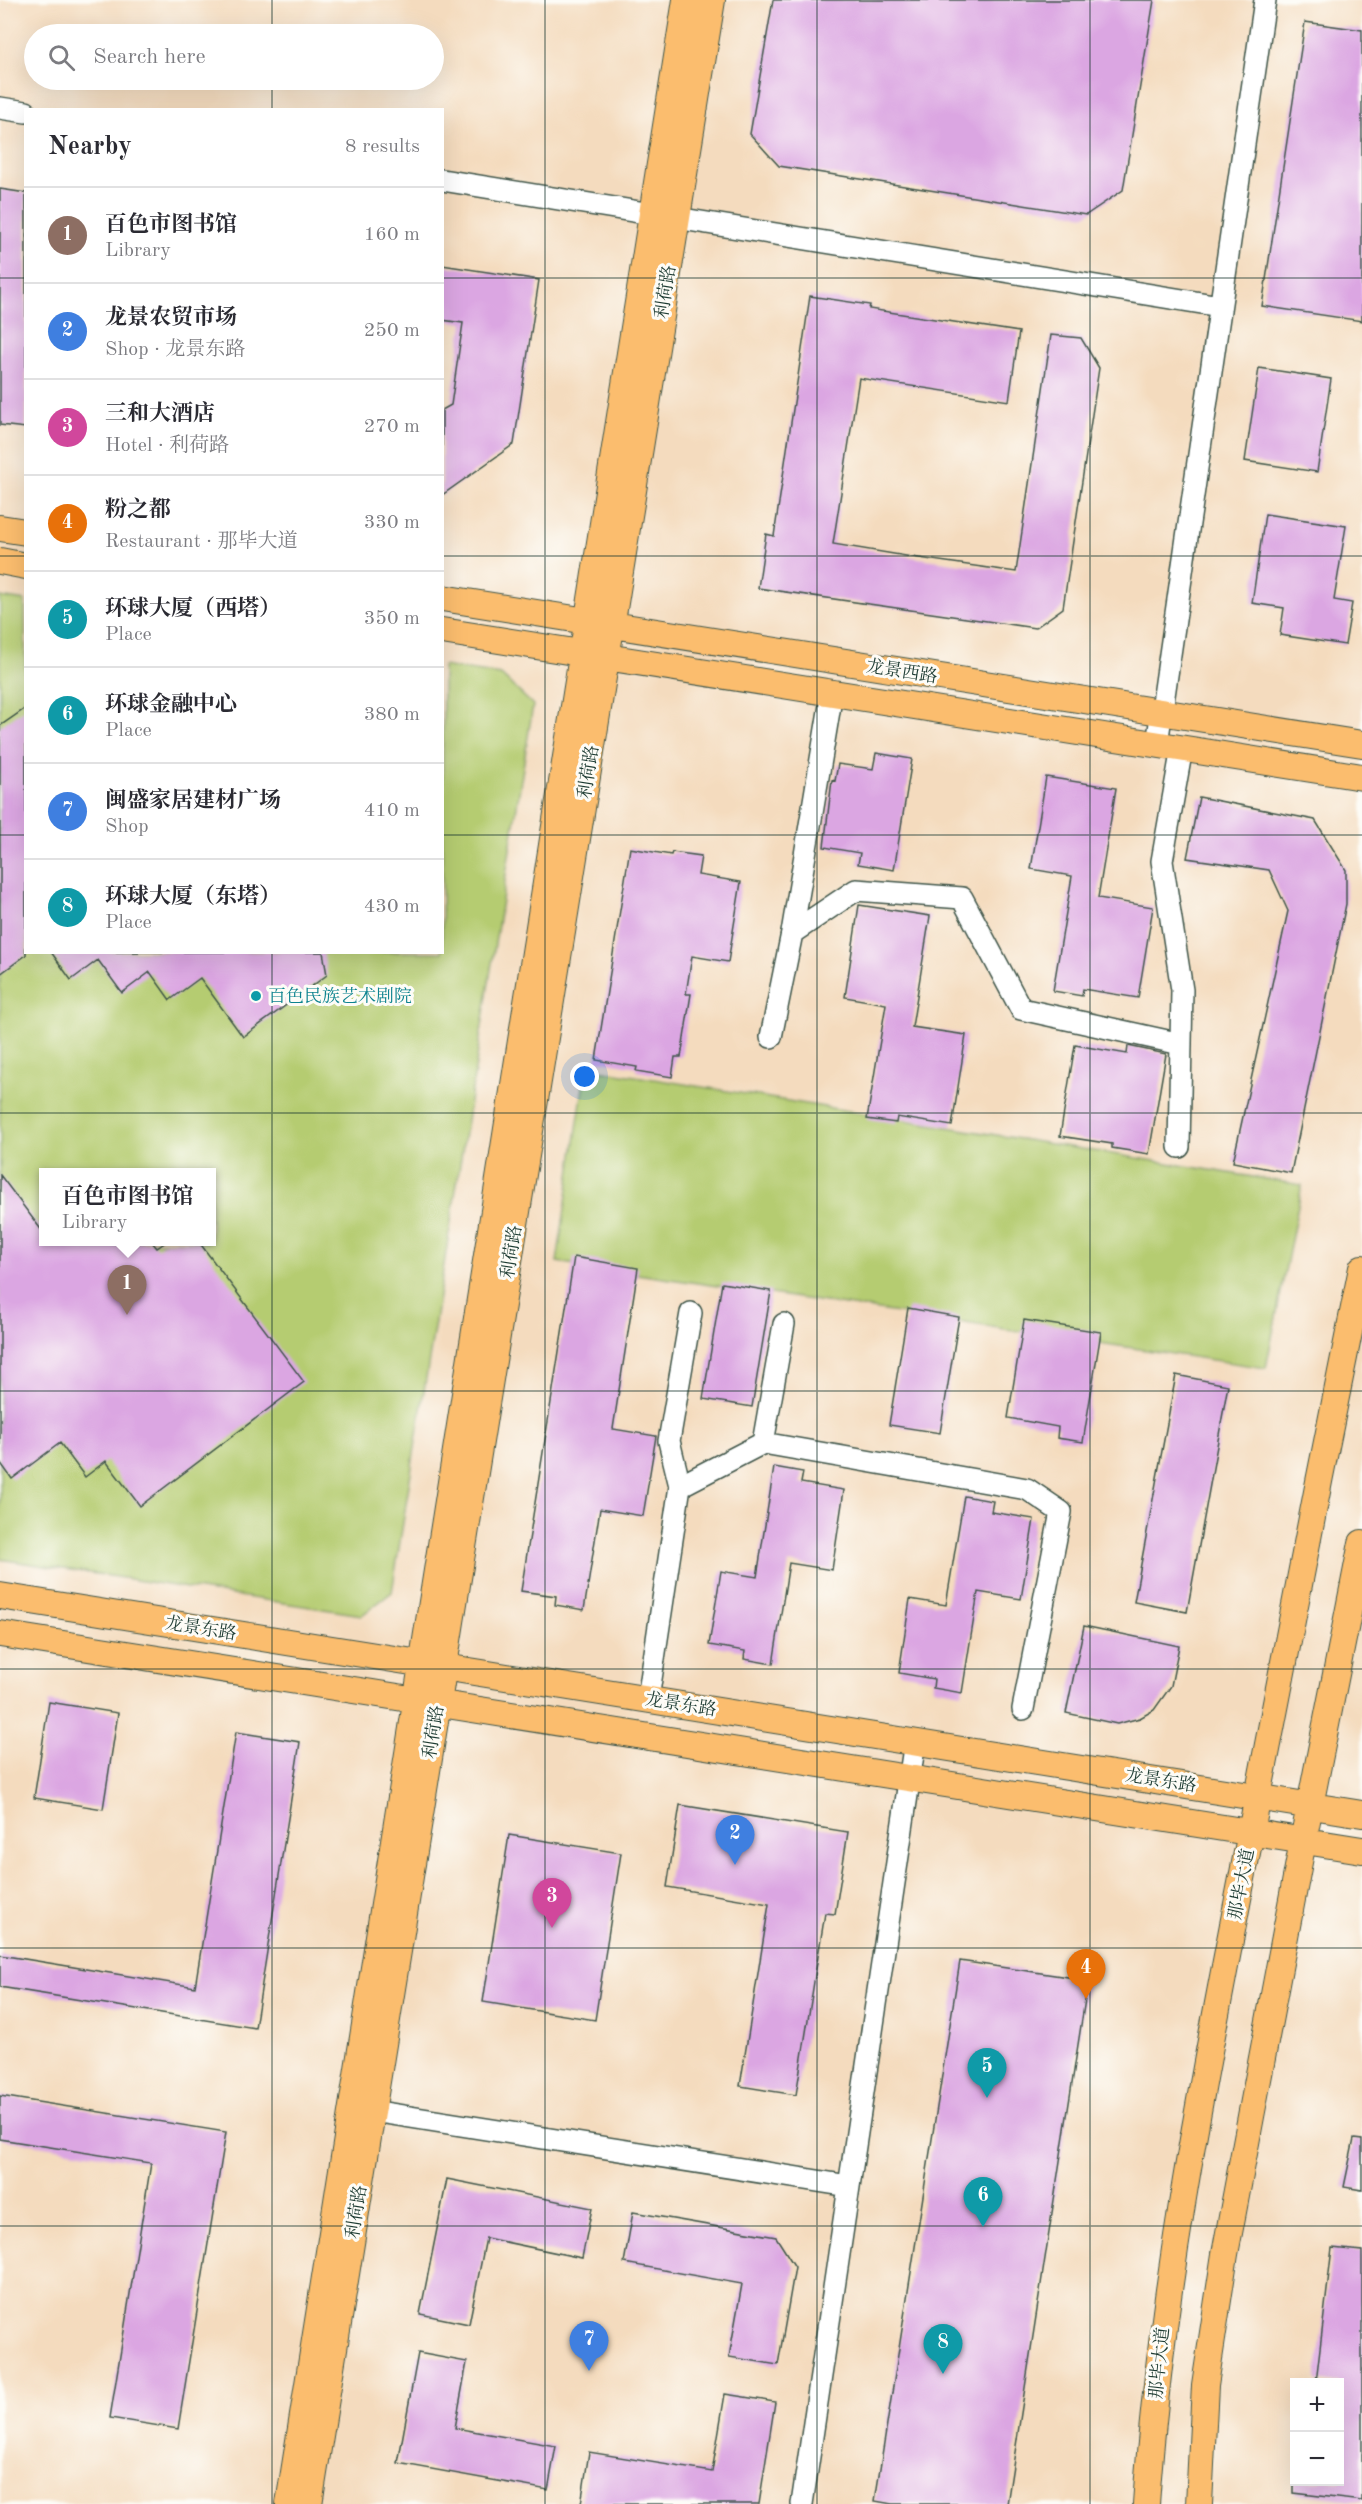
<!DOCTYPE html>
<html lang="en">
<head>
<meta charset="utf-8">
<style>
	:root { --surface:#fff; --page:#f7f7f7; --text:#2b2b33; --muted:#7c7c81; --line:#e1e1e2; --accent:#b5179e }
	body { margin:0; font-family:"Old Standard TT","Noto Serif SC",serif; background:var(--page); color:var(--text) }
	.controls { position:absolute; right:18px; bottom:18px; display:grid; overflow:hidden; border-radius:0px; box-shadow:0 6px 24px #0002 }
	.controls button { width:54px; height:54px; display:grid; place-items:center; padding:0; border:0; border-bottom:2px solid var(--line); background:var(--surface); color:var(--text); font:30px sans-serif }
	.you { position:absolute; left:585px; top:1077px; width:21px; height:21px; margin:-15px; border:4px solid #fff; border-radius:50%; background:#1a73e8; box-shadow:0 0 0 9px #1a73e833 }
	.badge { display:grid; place-items:center; width:39px; height:39px; border-radius:50%; background:var(--accent); color:#fff; font-size:20px; font-weight:700 }
	.pin { position:absolute; translate:-50% -50px; filter:drop-shadow(0 2px 3px #0008) }
	.pin::after { content:''; position:absolute; top:32px; width:21px; height:18px; background:inherit; clip-path:polygon(0 0,100% 0,50% 100%) }
	.popup { position:absolute; left:39px; top:1168px; width:177px; height:78px; box-sizing:border-box; display:grid; place-content:center; border-radius:0px; background:var(--surface); filter:drop-shadow(0 2px 4px #0005); font-size:20px; white-space:nowrap; color:var(--muted) }
	.popup b { font-size:22px; color:var(--text) }
	.popup::after { content:''; position:absolute; left:50%; top:100%; margin-left:-12px; border:12px solid transparent; border-top-color:var(--surface) }
	.list { margin:0; padding:0; list-style:none }
	h2 { display:flex; justify-content:space-between; align-items:center; height:78px; margin:0; padding:0 24px; font-size:26px }
	h2 small { font-size:20px; font-weight:400; color:var(--muted) }
	.list li { display:grid; grid-template-columns:39px 1fr auto; gap:18px; align-items:center; box-sizing:border-box; height:96px; padding:0 24px; border-top:2px solid var(--line) }
	.list b { display:block; font-size:22px; white-space:nowrap }
	.list p { margin:0; font-size:20px; white-space:nowrap; color:var(--muted) }
	.list em { font-size:20px; font-style:normal; color:var(--muted) }
	.icon { flex:none; width:33px; height:33px; fill:none; stroke:currentColor; stroke-width:2; stroke-linecap:round; stroke-linejoin:round }
	.map { position:relative; flex:none; width:1362px; height:2504px; overflow:hidden }
	.search { position:absolute; background:var(--surface); box-shadow:0 6px 24px #0002; left:24px; top:24px; width:420px; height:66px; display:flex; align-items:center; gap:15px; box-sizing:border-box; padding:0 21px; border-radius:33px; color:var(--muted); font-size:22px }
	.panel { position:absolute; background:var(--surface); box-shadow:0 6px 24px #0002; left:24px; top:108px; width:420px; height:846px; border-radius:0px }
	.map>svg:first-child { display:block }
	.green { fill:#b5cc71; stroke:#6a8452; stroke-width:1.5; fill-rule:evenodd }
	.building { fill:#dba6e2 }
	.lines { fill:none; stroke-linecap:round; stroke-linejoin:round }
	.minor-casing { stroke:#3f5549; stroke-width:24 }
	.major-casing { stroke:#3f5549; stroke-width:28 }
	.minor { stroke:#fff; stroke-width:21 }
	.major { stroke:#fbbd6e; stroke-width:26 }
	.grid { fill:none; stroke:#1f3d34; stroke-width:1.5; stroke-opacity:0.55 }
	.culture-dot { fill:#0f9aa8; stroke:#fdfcf7; stroke-width:2 }
	.labels { text-anchor:middle; stroke-width:6; stroke-linejoin:round; paint-order:stroke }
	.street-label { font-size:18px; fill:#1f3d34; stroke:#fdfcf7 }
	.culture-label { font-size:18px; fill:#0d838f; stroke:#fdfcf7; text-anchor:start }
</style>
</head>
<body>
<div class="map">
<svg width="1362" height="2504" viewBox="0 0 1362 2504">
	<rect width="100%" height="100%" fill="#fdfcf7"/>
	<filter id="ink" filterUnits="userSpaceOnUse"><feTurbulence type="fractalNoise" baseFrequency=".0167" numOctaves="2"/><feDisplacementMap in="SourceGraphic" scale="12" xChannelSelector="R" yChannelSelector="G"/><feConvolveMatrix kernelMatrix="1 2 1 2 8 2 1 2 1" color-interpolation-filters="sRGB"/></filter>
	<filter id="wash" filterUnits="userSpaceOnUse"><feTurbulence type="fractalNoise" baseFrequency=".008" numOctaves="4" result="noise"/><feDisplacementMap in="SourceGraphic" scale="24" xChannelSelector="R" yChannelSelector="G"/><feGaussianBlur stdDeviation="1.35" result="paint"/><feColorMatrix in="noise" values="0 0 0 0 0 0 0 0 0 0 0 0 0 0 0 0 0 1.4 0 .05"/><feComposite in="paint" operator="in"/></filter>
	<g filter="url(#wash)">
		<rect width="100%" height="100%" fill="#f4dbbe"/>
		<path class="green" d="M 0,597 L 25,601 L 26,952 L 442,952 L 443,666 L 501,675 L 533,705 L 392,1592 L 362,1615 L 0,1559 ZM 43,1172 L 211,1172 L 211,1242 L 43,1242 Z
			M 586,1068 L 1302,1185 L 1266,1368 L 557,1262 Z"/>
		<g id="blocks">
			<path class="building" d="M 773,0 L 1154,0 L 1123,190 L 1086,215 L 779,166 L 750,134 Z
				M 1305,22 L 1362,30 L 1362,321 L 1262,306 Z
				M 0,189 L 26,193 L 26,428 L 0,425 Z
				M 442,265 L 539,280 L 514,444 L 442,495 L 442,410 L 451,405 L 463,323 L 442,320 Z
				M 810,296 L 870,305 L 869,309 L 1019,332 L 1009,401 L 859,378 L 833,544 L 912,557 L 1016,572 L 1051,335 L 1081,338 L 1099,368 L 1063,608 L 1035,628 L 758,588 L 766,534 L 774,536 Z
				M 1259,368 L 1331,379 L 1317,472 L 1245,461 Z
				M 1265,514 L 1346,526 L 1334,600 L 1352,603 L 1345,645 L 1280,635 L 1284,608 L 1252,603 Z
				M 26,708 L 26,955 L 0,974 L 0,726 Z
				M 876,753 L 912,759 L 894,870 L 858,864 L 860,853 L 824,847 L 832,780 L 835,781 L 838,764 L 873,769 Z
				M 1046,777 L 1116,788 L 1098,898 L 1153,907 L 1138,998 L 1083,989 L 1082,996 L 1053,991 L 1072,876 L 1031,869 Z
				M 1199,797 L 1315,820 L 1346,870 L 1346,904 L 1291,1173 L 1233,1162 L 1288,911 L 1269,870 L 1187,858 Z
				M 630,848 L 671,855 L 672,852 L 701,856 L 698,875 L 741,882 L 728,962 L 692,956 L 686,994 L 691,994 L 681,1057 L 675,1057 L 672,1077 L 636,1071 L 637,1067 L 596,1060 Z
				M 859,905 L 930,916 L 912,1027 L 966,1035 L 952,1126 L 897,1117 L 896,1123 L 867,1119 L 886,1004 L 845,997 Z
				M 51,952 L 323,952 L 327,975 L 243,1037 L 200,978 L 170,1000 L 150,972 L 122,993 L 98,960 L 71,980 Z
				M 1075,1045 L 1127,1054 L 1128,1046 L 1166,1054 L 1149,1154 L 1112,1148 L 1112,1144 L 1060,1136 Z
				M 0,1175 L 43,1232 L 43,1242 L 152,1242 L 157,1248 L 166,1242 L 199,1242 L 304,1382 L 140,1506 L 106,1461 L 85,1477 L 60,1443 L 12,1479 L 0,1462 Z
				M 574,1257 L 638,1268 L 613,1429 L 656,1436 L 643,1516 L 600,1509 L 584,1610 L 555,1605 L 556,1596 L 521,1591 Z
				M 722,1283 L 771,1291 L 752,1407 L 703,1399 Z
				M 908,1308 L 959,1317 L 940,1433 L 889,1425 Z
				M 1024,1320 L 1101,1332 L 1083,1442 L 1057,1438 L 1058,1427 L 1008,1418 Z
				M 1176,1375 L 1228,1385 L 1187,1612 L 1134,1602 Z
				M 774,1467 L 803,1472 L 801,1483 L 844,1490 L 832,1570 L 789,1563 L 773,1664 L 744,1659 L 745,1651 L 709,1645 L 721,1571 L 757,1577 Z
				M 964,1496 L 993,1501 L 991,1512 L 1034,1519 L 1021,1599 L 978,1592 L 962,1693 L 933,1688 L 934,1679 L 899,1673 L 910,1599 L 946,1605 Z
				M 1084,1626 L 1179,1646 L 1171,1686 L 1154,1710 L 1140,1718 L 1117,1724 L 1066,1713 Z
				M 49,1702 L 118,1713 L 103,1809 L 34,1798 Z
				M 236,1732 L 300,1742 L 255,2028 L 0,1987 L 0,1955 L 195,1987 Z
				M 680,1805 L 848,1832 L 835,1914 L 825,1913 L 796,2095 L 740,2086 L 769,1904 L 667,1887 Z
				M 509,1835 L 621,1853 L 595,2020 L 483,2002 Z
				M 960,1961 L 1088,1980 L 1007,2504 L 892,2504 L 875,2501 Z
				M 0,2096 L 226,2132 L 178,2429 L 110,2418 L 151,2163 L 0,2139 Z
				M 1354,2139 L 1362,2140 L 1362,2190 L 1344,2187 Z
				M 447,2179 L 592,2208 L 582,2258 L 486,2238 L 469,2324 L 420,2314 Z
				M 633,2212 L 776,2237 L 795,2267 L 778,2365 L 729,2357 L 742,2284 L 624,2263 Z
				M 1332,2248 L 1362,2251 L 1362,2501 L 1294,2493 L 1294,2481 L 1340,2481 L 1340,2382 L 1316,2382 Z
				M 418,2353 L 467,2362 L 455,2428 L 556,2446 L 548,2490 L 398,2463 Z
				M 725,2394 L 775,2402 L 759,2504 L 581,2504 L 589,2452 L 712,2472 Z"/>
		</g>
	</g>
	<g filter="url(#ink)">
		<use href="#blocks" fill-opacity="0" stroke="#3f5549" stroke-width="1.5"/>
		<g class="lines">
			<g class="minor-casing">
				<path id="minor" d="M 0,108 L 26,112
					M 442,180 L 1220,306
					M 1157,744 L 1265,0
					M 792,933 L 832,693
					M 771,1037 L 792,933 L 856,890 L 962,898 L 1021,1009 L 1181,1044
					M 1179,1147 L 1182,990 L 1162,861 L 1182,748
					M 763,1443 L 784,1324
					M 680,1486 L 669,1441 L 691,1313
					M 648,1699 L 680,1486 L 763,1443 L 1027,1489 L 1061,1512 L 1023,1709
					M 372,2111 L 849,2186
					M 802,2504 L 915,1741"/>
			</g>
			<g class="major-casing">
				<path id="major" d="M 0,528 L 26,532
					M 0,561 L 26,566
					M 442,598 L 1362,744
					M 442,631 L 1362,777
					M 0,1596 L 1362,1814
					M 0,1634 L 1362,1850
					M 289,2504 L 686,0
					M 309,2504 L 712,0
					M 1146,2504 C 1160,2300 1199,2100 1238,1899 C 1278,1689 1319,1478 1362,1268
					M 1199,2504 L 1205,2385 L 1225,2254 L 1303,1841 L 1362,1543"/>
			</g>
			<use href="#minor" class="minor"/>
			<use href="#major" class="major"/>
		</g>
	</g>
	<path class="grid" d="M 272,0 L 272,34M 545,0 L 545,2504M 817,0 L 817,2504M 1090,0 L 1090,2504M 272,80 L 272,110M 0,278 L 26,278M 442,278 L 1362,278M 0,556 L 26,556M 442,556 L 1362,556M 0,835 L 26,835M 442,835 L 1362,835M 272,952 L 272,2504M 0,1113 L 1362,1113M 0,1391 L 1362,1391M 0,1669 L 1362,1669M 0,1948 L 1362,1948M 0,2226 L 1362,2226"/>
	<circle class="culture-dot" cx="256" cy="996" r="6"/>
	<g class="labels">
		<g class="street-label">
			<text transform="translate(665 292) rotate(-81)" y="6">利荷路</text>
			<text transform="translate(902 671) rotate(9)" y="6">龙景西路</text>
			<text transform="translate(588 772) rotate(-81)" y="6">利荷路</text>
			<text transform="translate(511 1252) rotate(-81)" y="6">利荷路</text>
			<text transform="translate(201 1628) rotate(9)" y="6">龙景东路</text>
			<text transform="translate(681 1704) rotate(9)" y="6">龙景东路</text>
			<text transform="translate(433 1732) rotate(-81)" y="6">利荷路</text>
			<text transform="translate(1161 1780) rotate(9)" y="6">龙景东路</text>
			<text transform="translate(1241 1884) rotate(-79)" y="6">那毕大道</text>
			<text transform="translate(356 2212) rotate(-81)" y="6">利荷路</text>
			<text transform="translate(1159 2363) rotate(-84)" y="6">那毕大道</text>
		</g>
		<g class="culture-label">
			<text x="268" y="1002">百色民族艺术剧院</text>
		</g>
	</g>
</svg>
<div class="controls">
<button>+</button>
<button>−</button>
</div>
<div class="you"></div>
<div class="pin badge" style="left:127px;top:1315px;background:#8d6e63">1</div>
<div class="popup"><b>百色市图书馆</b>Library</div>
<div class="pin badge" style="left:735px;top:1865px;background:#3f7fe0">2</div>
<div class="pin badge" style="left:552px;top:1928px;background:#d1479c">3</div>
<div class="pin badge" style="left:1086px;top:1999px;background:#e8710a">4</div>
<div class="pin badge" style="left:987px;top:2098px;background:#0f9aa8">5</div>
<div class="pin badge" style="left:983px;top:2227px;background:#0f9aa8">6</div>
<div class="pin badge" style="left:589px;top:2371px;background:#3f7fe0">7</div>
<div class="pin badge" style="left:943px;top:2374px;background:#0f9aa8">8</div>
<div class="search"><svg class="icon" aria-label="search" viewBox="0 0 24 24"><circle cx="10" cy="10" r="6"/><path d="M15 15l6 6"/></svg>Search here</div>
<section class="panel">
<h2>Nearby<small>8 results</small></h2>
<ul class="list">
<li><span class="badge" style="background:#8d6e63">1</span><div><b>百色市图书馆</b><p>Library</p></div><em>160 m</em></li>
<li><span class="badge" style="background:#3f7fe0">2</span><div><b>龙景农贸市场</b><p>Shop · 龙景东路</p></div><em>250 m</em></li>
<li><span class="badge" style="background:#d1479c">3</span><div><b>三和大酒店</b><p>Hotel · 利荷路</p></div><em>270 m</em></li>
<li><span class="badge" style="background:#e8710a">4</span><div><b>粉之都</b><p>Restaurant · 那毕大道</p></div><em>330 m</em></li>
<li><span class="badge" style="background:#0f9aa8">5</span><div><b>环球大厦（西塔）</b><p>Place</p></div><em>350 m</em></li>
<li><span class="badge" style="background:#0f9aa8">6</span><div><b>环球金融中心</b><p>Place</p></div><em>380 m</em></li>
<li><span class="badge" style="background:#3f7fe0">7</span><div><b>闽盛家居建材广场</b><p>Shop</p></div><em>410 m</em></li>
<li><span class="badge" style="background:#0f9aa8">8</span><div><b>环球大厦（东塔）</b><p>Place</p></div><em>430 m</em></li>
</ul>
</section>
</div>
</body>
</html>
